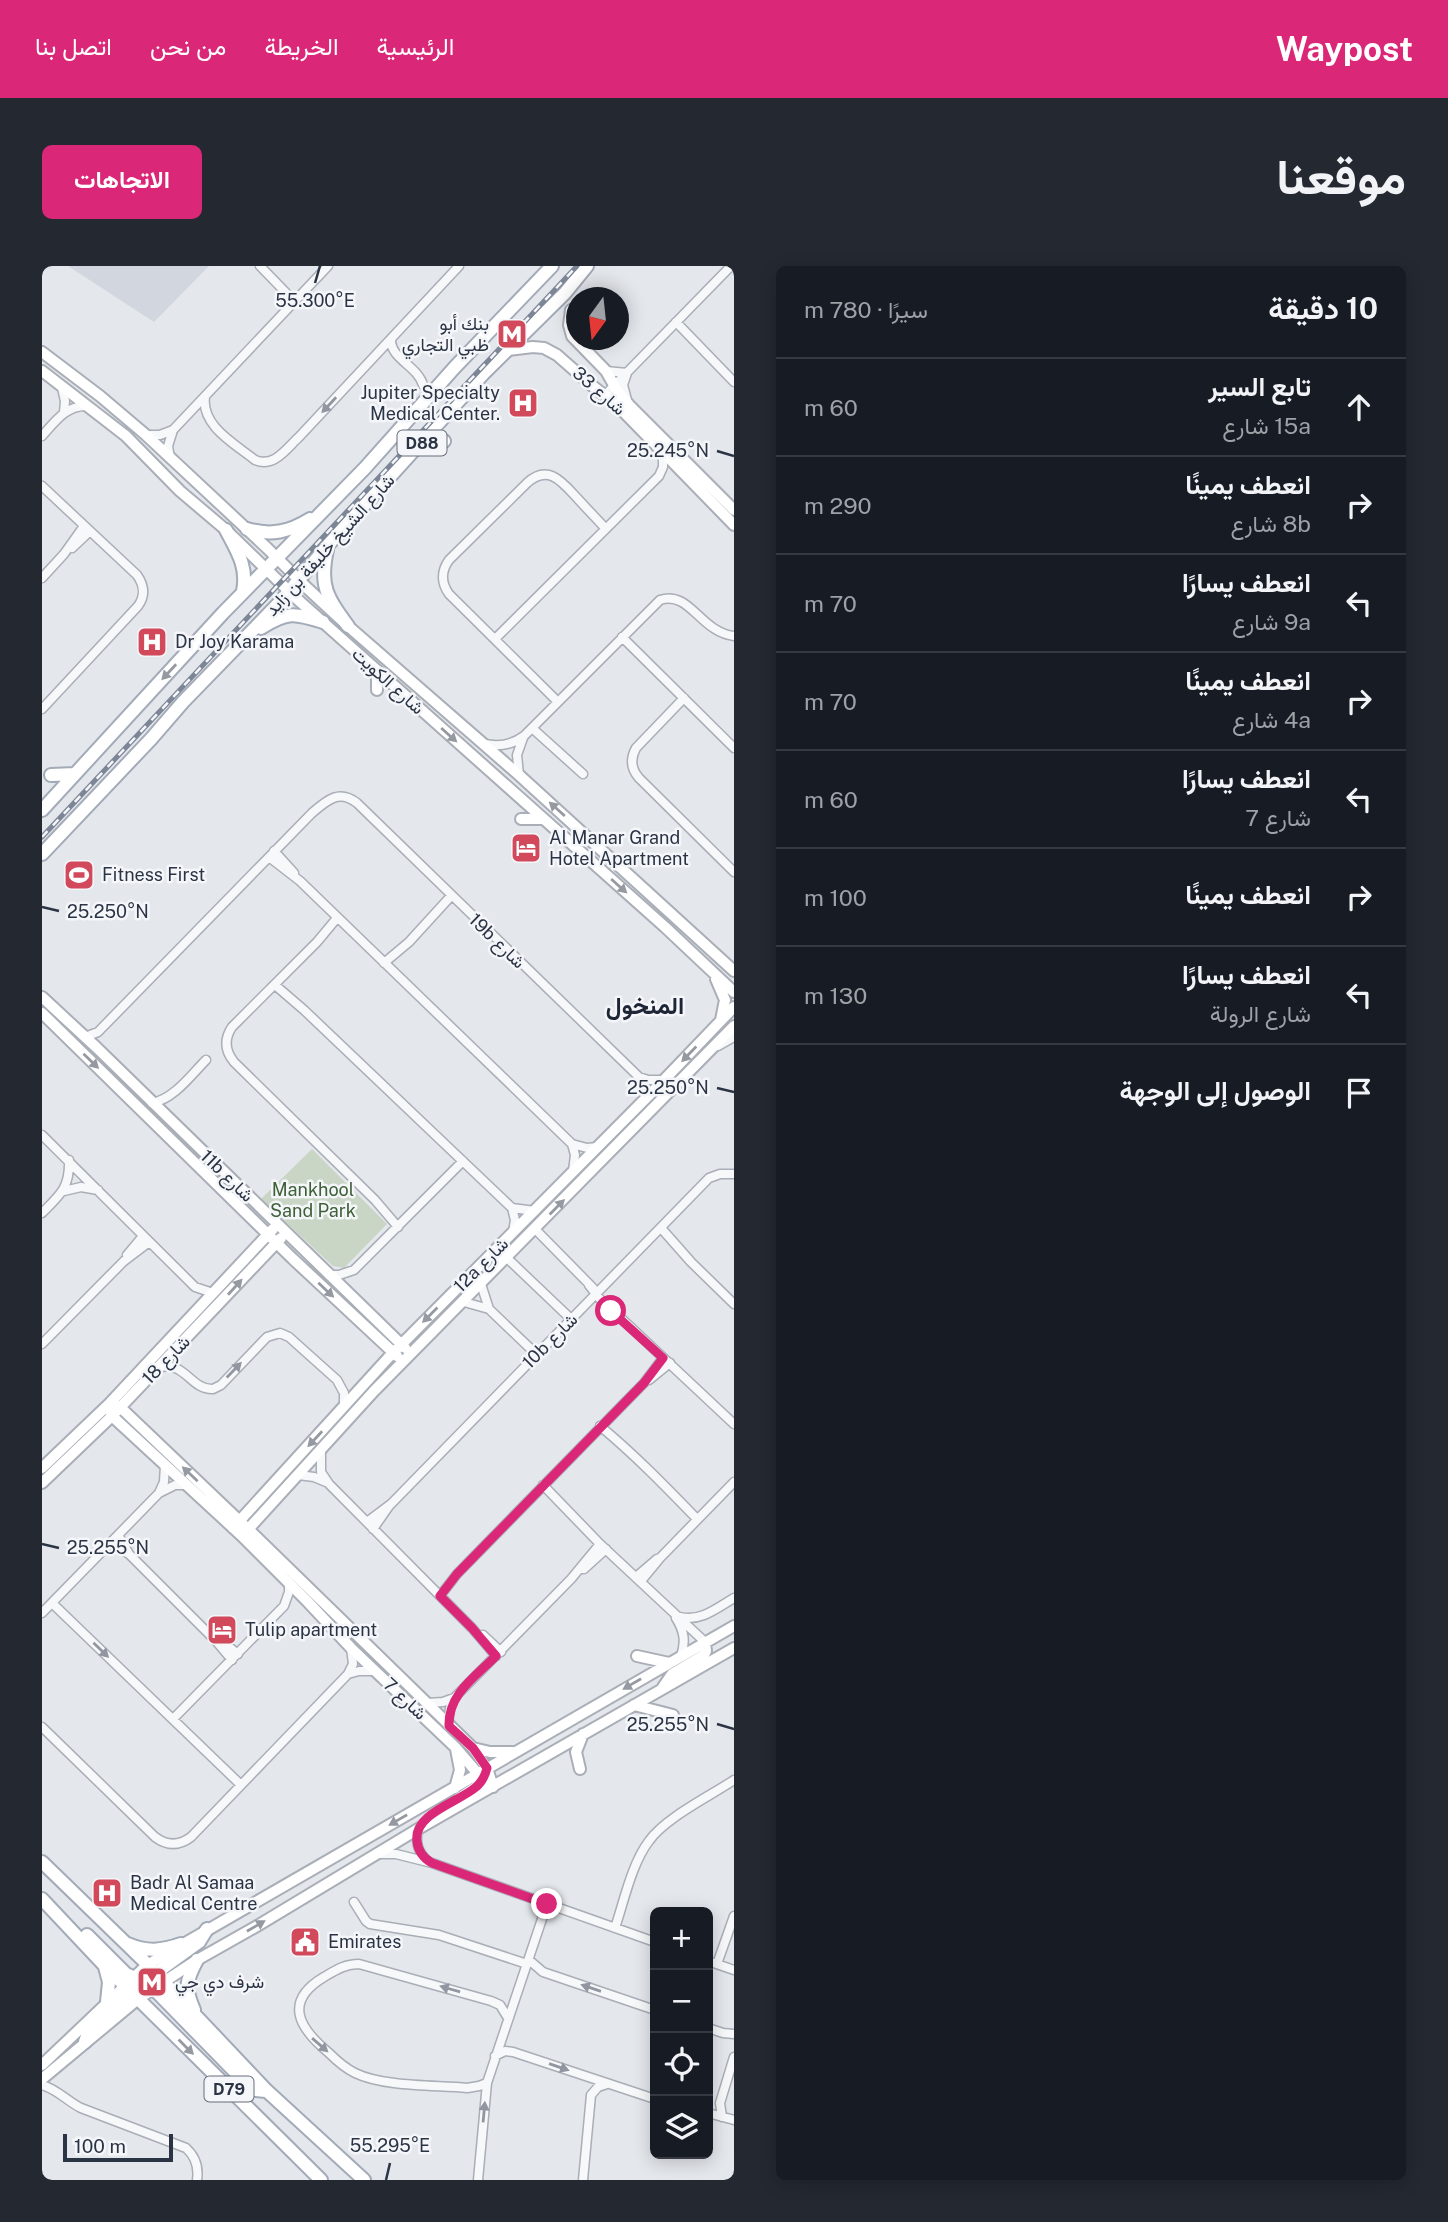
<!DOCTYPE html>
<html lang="ar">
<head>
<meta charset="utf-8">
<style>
	:root { --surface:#171b24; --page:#242831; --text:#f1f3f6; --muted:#9ea1a6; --line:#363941; --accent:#db2777 }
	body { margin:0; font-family:"Public Sans",Vazirmatn,sans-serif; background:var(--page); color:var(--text); direction:rtl }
	.controls { position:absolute; right:21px; bottom:21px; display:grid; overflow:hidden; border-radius:10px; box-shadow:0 4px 18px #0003 }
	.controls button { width:63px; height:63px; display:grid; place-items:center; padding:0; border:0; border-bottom:2px solid var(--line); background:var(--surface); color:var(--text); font:35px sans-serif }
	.compass { position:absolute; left:524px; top:21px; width:63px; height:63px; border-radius:50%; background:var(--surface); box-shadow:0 4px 18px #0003; rotate:195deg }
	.scale { position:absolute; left:21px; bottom:18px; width:110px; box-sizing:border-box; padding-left:7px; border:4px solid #2b3445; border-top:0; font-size:19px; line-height:24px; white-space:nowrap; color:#2b3445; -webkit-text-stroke:5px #f4f6f9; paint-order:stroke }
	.stop { position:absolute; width:21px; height:21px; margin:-16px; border:5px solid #db2777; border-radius:50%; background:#fff }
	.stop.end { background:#db2777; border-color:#fff; box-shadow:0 2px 7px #0008 }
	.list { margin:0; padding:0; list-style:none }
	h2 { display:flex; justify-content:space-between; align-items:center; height:91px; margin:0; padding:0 28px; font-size:30px }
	h2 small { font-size:23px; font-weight:400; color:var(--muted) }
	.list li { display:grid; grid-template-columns:46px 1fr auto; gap:21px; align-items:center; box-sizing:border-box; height:98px; padding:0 28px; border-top:2px solid var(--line) }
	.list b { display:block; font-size:26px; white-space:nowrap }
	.list p { margin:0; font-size:23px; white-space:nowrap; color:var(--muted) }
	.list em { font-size:23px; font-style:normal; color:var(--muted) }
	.icon { flex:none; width:38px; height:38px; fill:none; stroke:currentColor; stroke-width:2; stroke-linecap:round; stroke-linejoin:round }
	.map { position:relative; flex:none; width:692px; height:1914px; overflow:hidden; direction:ltr; border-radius:10px }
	header { display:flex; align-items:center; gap:42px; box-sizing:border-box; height:98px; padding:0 35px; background:var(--accent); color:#fff }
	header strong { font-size:33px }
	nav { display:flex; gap:38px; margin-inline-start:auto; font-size:24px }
	.intro { display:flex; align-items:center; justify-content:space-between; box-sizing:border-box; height:168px; padding:0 42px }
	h1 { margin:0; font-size:49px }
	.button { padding:18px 32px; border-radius:10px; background:var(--accent); color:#fff; font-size:24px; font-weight:700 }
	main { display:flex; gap:42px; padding:0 42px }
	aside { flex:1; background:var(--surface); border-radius:10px; box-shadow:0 4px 18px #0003 }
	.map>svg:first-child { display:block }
	.built { fill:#d2d6de }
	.green { fill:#c9d6c5 }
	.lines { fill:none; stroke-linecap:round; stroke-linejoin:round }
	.street-casing { stroke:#a9aeb7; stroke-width:11 }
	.secondary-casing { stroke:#a9aeb7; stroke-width:14 }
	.primary-casing { stroke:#a3abb8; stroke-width:16 }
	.street { stroke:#f7f8fa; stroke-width:8 }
	.secondary { stroke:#fff; stroke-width:10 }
	.primary { stroke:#fff; stroke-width:12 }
	.rail-casing { stroke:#7d8696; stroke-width:5 }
	.rail { stroke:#f4f6f9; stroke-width:2.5; stroke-dasharray:8; stroke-linecap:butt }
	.oneway { fill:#9196a0 }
	.oneway2 { fill:#959aa2 }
	.route { stroke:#db2777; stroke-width:9 }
	.ticks { fill:none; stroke:#2b3445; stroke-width:2.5 }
	.labels { text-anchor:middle; stroke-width:5; stroke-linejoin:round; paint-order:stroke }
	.shield { fill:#f4f6f9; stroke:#676e7b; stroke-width:2 }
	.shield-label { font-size:16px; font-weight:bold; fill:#2b3445 }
	.poi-label { font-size:18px; fill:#2b3445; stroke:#f4f6f9; text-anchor:start }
	.street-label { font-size:18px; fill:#2b3445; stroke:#f4f6f9 }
	.park-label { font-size:18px; fill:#3f6138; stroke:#f4f6f9 }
	.district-label { font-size:24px; font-weight:bold; fill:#1d2536; stroke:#f4f6f9 }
	.ticks-label { font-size:18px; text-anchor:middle; fill:#2b3445; stroke:#f4f6f9; stroke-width:5; stroke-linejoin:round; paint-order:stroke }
</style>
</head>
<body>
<header>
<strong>Waypost</strong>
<nav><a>الرئيسية</a><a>الخريطة</a><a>من نحن</a><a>اتصل بنا</a></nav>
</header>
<div class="intro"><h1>موقعنا</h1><a class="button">الاتجاهات</a></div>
<main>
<aside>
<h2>10 دقيقة<small>سيرًا · 780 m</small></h2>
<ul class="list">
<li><svg class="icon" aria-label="ahead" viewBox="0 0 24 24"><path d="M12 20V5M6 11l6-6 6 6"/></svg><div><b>تابع السير</b><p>15a شارع</p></div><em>60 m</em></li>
<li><svg class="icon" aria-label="right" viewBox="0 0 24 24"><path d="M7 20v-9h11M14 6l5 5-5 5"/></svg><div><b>انعطف يمينًا</b><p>8b شارع</p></div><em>290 m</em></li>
<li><svg class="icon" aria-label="left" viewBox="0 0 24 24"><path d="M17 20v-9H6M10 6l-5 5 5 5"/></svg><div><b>انعطف يسارًا</b><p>9a شارع</p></div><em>70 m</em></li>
<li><svg class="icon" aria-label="right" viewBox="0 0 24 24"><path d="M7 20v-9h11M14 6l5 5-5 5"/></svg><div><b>انعطف يمينًا</b><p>4a شارع</p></div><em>70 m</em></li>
<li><svg class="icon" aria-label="left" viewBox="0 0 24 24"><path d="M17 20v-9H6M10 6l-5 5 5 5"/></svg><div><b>انعطف يسارًا</b><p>شارع 7</p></div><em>60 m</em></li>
<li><svg class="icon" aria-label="right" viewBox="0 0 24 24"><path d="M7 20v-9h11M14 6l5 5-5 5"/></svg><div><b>انعطف يمينًا</b></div><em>100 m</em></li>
<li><svg class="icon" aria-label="left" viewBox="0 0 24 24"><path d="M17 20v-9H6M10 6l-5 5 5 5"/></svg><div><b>انعطف يسارًا</b><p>شارع الرولة</p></div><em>130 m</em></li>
<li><svg class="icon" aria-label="arrive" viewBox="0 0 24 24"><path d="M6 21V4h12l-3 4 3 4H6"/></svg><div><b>الوصول إلى الوجهة</b></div></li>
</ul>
</aside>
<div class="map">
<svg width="692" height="1914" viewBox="0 0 692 1914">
	<rect width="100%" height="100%" fill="#e4e7ec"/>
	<path class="built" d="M 26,0 L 167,0 L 112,56 Z"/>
	<path class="green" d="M 270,883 L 345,958 L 302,1002 L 291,1000 L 219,933 Z"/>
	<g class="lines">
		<g class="street-casing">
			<path id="street" d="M 218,0 L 253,36
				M 634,56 L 692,116
				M 349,73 C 348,93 376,100 381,119
				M 564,105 L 585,107 L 581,119 L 585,134
				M 20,122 L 23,135 L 22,146
				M 563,129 L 689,0
				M 163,131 C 159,160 193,178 213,194 C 232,202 244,183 257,171 L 417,0
				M 104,169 L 118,169 L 131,164 L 286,0
				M 0,170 C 13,156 24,139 45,140
				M 128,192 L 126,180 L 131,164
				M 0,220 L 95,309 C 102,319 104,329 96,340 L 0,443
				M 30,282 L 48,265
				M 0,312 L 22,288 L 42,260
				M 580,371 L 692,482
				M 454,372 L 617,210 L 621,201 L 621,187
				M 642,432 L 594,482 C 588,493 589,503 597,512 L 692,606
				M 515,435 L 407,328 C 399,317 399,305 407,294 L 485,217 C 507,197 521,217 536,233 C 545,243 554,252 563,262
				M 490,462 L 541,508
				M 443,478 C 458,481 470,479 482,470 L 618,334 C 648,324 658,366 692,370
				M 477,509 L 475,489 L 481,472
				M 232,585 L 252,607
				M 227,591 L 258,615 L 530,878 L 545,882 L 555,881
				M 295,652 L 275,676 L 190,761 C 182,773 183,785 192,796 L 333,934 L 356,961
				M 342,697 L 367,676 L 409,630
				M 233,719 L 262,744 L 470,942 L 493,945
				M 43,771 L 56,766 L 270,547 C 285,534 297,523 315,537 L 597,811 L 606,814 L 622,814
				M 676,780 L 692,771
				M 110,837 C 132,833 149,809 164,794
				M 0,869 L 153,1021 L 171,1027
				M 530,878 L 533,889 L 531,905
				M 22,925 L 39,921 L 56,924
				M 470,942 L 473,954 L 471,966
				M 0,947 C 18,929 28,922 27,894
				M 619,962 L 649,996 L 692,1038
				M 493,963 L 551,1022
				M 85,989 L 101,970
				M 465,992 L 529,1053
				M 287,1009 L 297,1009 L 312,1004 L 421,895
				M 439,1018 L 447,1043 L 494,1088
				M 547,1019 L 565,1042 L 581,1054 L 692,1158
				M 422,1036 L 447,1043
				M 0,1078 L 82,995 L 107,976
				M 115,1102 C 143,1093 148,1124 171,1123 L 179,1119 L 225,1071 L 238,1067 L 247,1071 L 295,1114 L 302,1127 L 302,1140
				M 607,1114 L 628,1097
				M 558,1160 C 593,1189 624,1221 655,1253
				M 279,1186 L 279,1206 L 287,1218 L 430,1362 L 454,1390
				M 256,1209 L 272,1211 L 284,1216
				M 501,1219 L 558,1278 L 663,1376
				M 117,1227 L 122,1216 L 123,1199
				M 325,1256 L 349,1238 L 667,912 L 678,908 L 692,908
				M 331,1263 L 347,1240
				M 76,1269 L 87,1288
				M 68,1277 L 87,1288 L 174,1375 L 190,1394
				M 542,1303 L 564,1283
				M 594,1311 L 615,1293
				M 599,1315 L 618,1292 L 692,1216
				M 398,1330 L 415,1308 L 602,1117 L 621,1092
				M 10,1337 L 199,1519
				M 0,1347 L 117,1227 L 133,1219 L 145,1219
				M 638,1351 C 659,1356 675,1342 692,1332
				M 634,1352 C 642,1365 644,1375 639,1390
				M 441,1369 L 459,1386
				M 174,1375 L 186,1380 L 196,1388
				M 306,1408 L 317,1405 L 333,1405
				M 385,1437 L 401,1436 L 412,1432
				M 131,1453 L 242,1340 L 247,1326 L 247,1316
				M 406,1460 L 408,1442 L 412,1432 L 529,1313 L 558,1278
				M 0,1461 L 113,1571 C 125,1580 137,1580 149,1571 L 306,1408 L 311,1398 L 309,1382
				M 376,1563 C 373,1577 376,1587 387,1596
				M 336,1588 L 354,1588 L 390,1597 L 613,1676
				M 312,1636 L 324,1655 L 328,1658 L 397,1669 L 485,1698
				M 573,1662 C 582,1635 590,1597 607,1575 C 623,1552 668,1530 692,1514
				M 487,1694 L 501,1706 L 613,1744
				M 666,1695 L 692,1704
				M 675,1698 L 692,1650
				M 666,1762 L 681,1767 L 692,1768
				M 453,1790 L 463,1785 L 471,1786 L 613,1833
				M 445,1817 L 437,1820 L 425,1822 C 392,1819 342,1821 313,1807 C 303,1802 295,1795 287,1787 C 258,1763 240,1736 282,1711 C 294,1704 303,1698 317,1698 L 449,1735 L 458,1739 L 466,1752
				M 0,1819 C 15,1823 25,1835 39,1842 L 144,1882 C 154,1891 157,1901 155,1914
				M 666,1847 L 692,1854
				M 680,1851 L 678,1837 L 692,1791
				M 436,1914 L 445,1817 L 505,1638
				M 541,1914 L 549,1829 L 556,1821 L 565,1818"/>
		</g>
		<g class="secondary-casing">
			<path id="secondary" d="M 529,44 L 527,59 L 530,70 L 564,105 L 576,126 L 588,140 L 692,244
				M 466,84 L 491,81 L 502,82 L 515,89 L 548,118 L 575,139 L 692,259
				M 0,86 L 58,130 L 104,169 L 225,282 L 265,322 L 306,360 L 477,509 L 692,705
				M 0,105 L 84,170 L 138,225 L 184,264 L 255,333 L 623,661 L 692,726
				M 335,404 L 335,424
				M 479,553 L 502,553
				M 674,713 L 683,734 L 679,754
				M 0,731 L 54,781 L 363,1082
				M 0,747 L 251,993 L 355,1090
				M 68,1137 L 78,1141 L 206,1263 L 431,1482 L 445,1502 L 451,1521
				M 66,1139 L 70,1150 L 200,1270 L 265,1335 L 309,1382 L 413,1481 L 444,1517 L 451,1521
				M 0,1202 L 68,1137 L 231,963
				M 0,1217 L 70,1150 L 239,972
				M 191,1262 L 346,1092 L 622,814 L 692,741
				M 200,1270 L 332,1125 L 692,760
				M 595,1390 L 627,1397
				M 621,1421 L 630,1408 L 662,1389 L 664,1385 L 663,1376
				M 592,1439 L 631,1449
				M 431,1482 L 448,1486 L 470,1486
				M 538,1503 L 534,1486 L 541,1468
				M 413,1522 L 418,1504 L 414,1483
				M 416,1533 L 434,1521 L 443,1509
				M 0,1799 L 105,1699 L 692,1360
				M 0,1813 L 96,1733 L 155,1694 L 215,1660 L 376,1563 L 692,1382"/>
		</g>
		<g class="primary-casing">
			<path id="primary" d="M 378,180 L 402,175
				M 205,263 C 229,270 247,266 268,253
				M 184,264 C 195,285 206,301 201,325
				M 285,284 C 277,320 285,331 306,360
				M 219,362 C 245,345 253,347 281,356
				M 9,509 L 33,508
				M 0,544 L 181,347 L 323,202 L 413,101 L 510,0
				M 0,588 L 109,473 L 141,436 L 239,335 L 286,279 L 442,107 L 523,27 L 545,0
				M 0,1596 L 101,1694 L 225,1825 L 322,1914
				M 0,1633 L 63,1700 L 279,1914
				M 45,1669 L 84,1708 L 100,1715
				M 86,1678 C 104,1686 120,1685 139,1678
				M 63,1701 L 67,1716 L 65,1736
				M 107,1712 L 157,1676 L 165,1663
				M 83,1720 L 94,1717 L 111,1722 L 205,1818 L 214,1824 L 224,1825
				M 152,1744 C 142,1721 144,1715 155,1694
				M 43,1776 L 47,1764 L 95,1722"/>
		</g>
		<use href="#street" class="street"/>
		<use href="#secondary" class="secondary"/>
		<use href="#primary" class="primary"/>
		<g class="rail-casing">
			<path id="rail" d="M 0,571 L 535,0"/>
		</g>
		<use href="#rail" class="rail"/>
	</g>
	<defs><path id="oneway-solid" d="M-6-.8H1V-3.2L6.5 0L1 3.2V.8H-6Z" transform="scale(1.75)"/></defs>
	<g class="oneway">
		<use href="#oneway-solid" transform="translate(287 139) rotate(133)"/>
		<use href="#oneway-solid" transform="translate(192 1104) rotate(-46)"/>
		<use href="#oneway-solid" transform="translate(59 1384) rotate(44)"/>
		<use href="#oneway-solid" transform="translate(549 1722) rotate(-161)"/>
		<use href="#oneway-solid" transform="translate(408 1723) rotate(-164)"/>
		<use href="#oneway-solid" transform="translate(278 1779) rotate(41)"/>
		<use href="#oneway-solid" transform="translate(517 1801) rotate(19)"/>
		<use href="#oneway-solid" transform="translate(442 1846) rotate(-85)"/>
	</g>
	<g class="oneway2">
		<use href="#oneway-solid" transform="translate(127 406) rotate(133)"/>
		<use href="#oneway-solid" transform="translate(407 469) rotate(42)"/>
		<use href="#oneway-solid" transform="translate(515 543) rotate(-138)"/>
		<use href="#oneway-solid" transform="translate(577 620) rotate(42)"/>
		<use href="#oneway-solid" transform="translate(647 788) rotate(134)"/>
		<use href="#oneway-solid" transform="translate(49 795) rotate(44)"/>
		<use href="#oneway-solid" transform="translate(515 941) rotate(-45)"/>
		<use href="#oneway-solid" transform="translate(193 1021) rotate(-48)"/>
		<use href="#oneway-solid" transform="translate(284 1024) rotate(43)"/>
		<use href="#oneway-solid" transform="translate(388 1049) rotate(135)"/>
		<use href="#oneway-solid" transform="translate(273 1173) rotate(133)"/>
		<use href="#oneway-solid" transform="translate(148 1208) rotate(-137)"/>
		<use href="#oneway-solid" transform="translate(590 1418) rotate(150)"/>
		<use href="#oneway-solid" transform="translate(356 1554) rotate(150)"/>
		<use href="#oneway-solid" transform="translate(214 1660) rotate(-30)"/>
		<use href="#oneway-solid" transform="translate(144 1781) rotate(45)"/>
	</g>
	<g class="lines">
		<path class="route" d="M 505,1638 L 390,1597 C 381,1592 376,1585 375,1575 C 371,1548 417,1536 434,1521 C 440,1516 443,1510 445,1502 L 431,1482 L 407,1460 C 406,1428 433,1411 454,1390 L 430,1362 L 398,1330 L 415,1308 L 602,1117 L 621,1092 L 569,1045"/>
	</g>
	<path class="ticks" d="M 273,17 L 278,0M 675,185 L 692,190M 0,641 L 17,645M 675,822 L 692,826M 0,1278 L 17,1282M 675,1458 L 692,1463M 344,1914 L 348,1897"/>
	<defs>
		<g id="metro-square" transform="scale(1.575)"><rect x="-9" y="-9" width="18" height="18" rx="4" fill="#d1495b" stroke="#f4f6f9"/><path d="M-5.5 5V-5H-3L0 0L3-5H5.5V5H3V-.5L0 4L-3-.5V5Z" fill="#fff"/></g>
		<g id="hospital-square" transform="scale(1.575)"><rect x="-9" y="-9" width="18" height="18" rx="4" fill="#d1495b" stroke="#f4f6f9"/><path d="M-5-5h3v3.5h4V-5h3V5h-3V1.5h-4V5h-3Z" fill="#fff"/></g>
		<g id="hotel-square" transform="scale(1.575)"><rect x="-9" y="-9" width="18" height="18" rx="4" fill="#d1495b" stroke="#f4f6f9"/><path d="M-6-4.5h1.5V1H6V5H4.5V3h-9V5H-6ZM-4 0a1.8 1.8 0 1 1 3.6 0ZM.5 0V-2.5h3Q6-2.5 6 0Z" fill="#fff"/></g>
		<g id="stadium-square" transform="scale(1.575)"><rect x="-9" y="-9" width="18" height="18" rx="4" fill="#d1495b" stroke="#f4f6f9"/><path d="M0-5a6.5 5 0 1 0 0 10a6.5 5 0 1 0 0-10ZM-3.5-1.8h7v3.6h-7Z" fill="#fff"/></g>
		<g id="civic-square" transform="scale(1.575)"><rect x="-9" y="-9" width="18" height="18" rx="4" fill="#d1495b" stroke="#f4f6f9"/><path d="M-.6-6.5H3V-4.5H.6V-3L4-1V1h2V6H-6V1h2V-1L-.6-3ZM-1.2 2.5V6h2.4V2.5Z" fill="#fff"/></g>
	</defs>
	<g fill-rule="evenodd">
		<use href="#metro-square" x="470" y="68"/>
		<use href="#hospital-square" x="481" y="137"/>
		<use href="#hospital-square" x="110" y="376"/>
		<use href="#hotel-square" x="484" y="582"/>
		<use href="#stadium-square" x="37" y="609"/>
		<use href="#hotel-square" x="180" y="1364"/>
		<use href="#hospital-square" x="65" y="1627"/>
		<use href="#civic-square" x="263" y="1676"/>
		<use href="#metro-square" x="110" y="1716"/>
	</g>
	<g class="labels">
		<g class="shield">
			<rect x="355.5" y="164.5" width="49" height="25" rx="5"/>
			<rect x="162.5" y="1810.5" width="49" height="25" rx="5"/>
		</g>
		<g class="shield-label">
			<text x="380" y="183">D88</text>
			<text x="187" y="1829">D79</text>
		</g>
		<g class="poi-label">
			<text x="447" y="64" text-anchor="end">بنك أبو<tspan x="447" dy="21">ظبي التجاري</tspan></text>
			<text x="458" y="133" text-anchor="end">Jupiter Specialty<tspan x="458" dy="21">Medical Center.</tspan></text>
			<text x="133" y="382">Dr Joy Karama</text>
			<text x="507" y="578">Al Manar Grand<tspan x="507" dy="21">Hotel Apartment</tspan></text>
			<text x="60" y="615">Fitness First</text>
			<text x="203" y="1370">Tulip apartment</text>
			<text x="88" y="1623">Badr Al Samaa<tspan x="88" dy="21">Medical Centre</tspan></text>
			<text x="286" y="1682">Emirates</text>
			<text x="133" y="1722">شرف دي جي</text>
		</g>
		<g class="street-label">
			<text transform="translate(557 125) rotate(41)" y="6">شارع 33</text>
			<text transform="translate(288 279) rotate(-48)" y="6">شارع الشيخ خليفة بن زايد</text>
			<text transform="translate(346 415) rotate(42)" y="6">شارع الكويت</text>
			<text transform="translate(455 675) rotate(44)" y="6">19b شارع</text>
			<text transform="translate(185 910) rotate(44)" y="6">11b شارع</text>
			<text transform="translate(439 999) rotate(-45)" y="6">12a شارع</text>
			<text transform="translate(508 1075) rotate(-45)" y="6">10b شارع</text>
			<text transform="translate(124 1094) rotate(-46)" y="6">شارع 18</text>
			<text transform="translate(363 1433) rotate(43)" y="6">شارع 7</text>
		</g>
		<g class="park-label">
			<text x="271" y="930">Mankhool<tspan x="271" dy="21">Sand Park</tspan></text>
		</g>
		<g class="district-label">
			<text x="603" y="748">المنخول</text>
		</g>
	</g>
	<g class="ticks-label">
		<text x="273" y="41">55.300°E</text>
		<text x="626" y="191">25.245°N</text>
		<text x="66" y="652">25.250°N</text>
		<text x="626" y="828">25.250°N</text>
		<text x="66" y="1288">25.255°N</text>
		<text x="626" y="1465">25.255°N</text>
		<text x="348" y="1886">55.295°E</text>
	</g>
</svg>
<div class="controls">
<button>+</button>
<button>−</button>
<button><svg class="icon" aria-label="locate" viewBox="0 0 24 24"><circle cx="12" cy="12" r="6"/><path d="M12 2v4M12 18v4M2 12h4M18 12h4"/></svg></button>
<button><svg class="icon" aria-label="layers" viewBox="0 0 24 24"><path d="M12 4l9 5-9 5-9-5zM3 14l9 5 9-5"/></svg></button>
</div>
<svg class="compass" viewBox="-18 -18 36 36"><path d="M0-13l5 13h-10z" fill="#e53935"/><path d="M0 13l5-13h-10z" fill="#9ea1a6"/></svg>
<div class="scale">100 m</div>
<div class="stop" style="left:569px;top:1045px"></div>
<div class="stop end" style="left:505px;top:1638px"></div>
</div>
</main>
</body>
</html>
